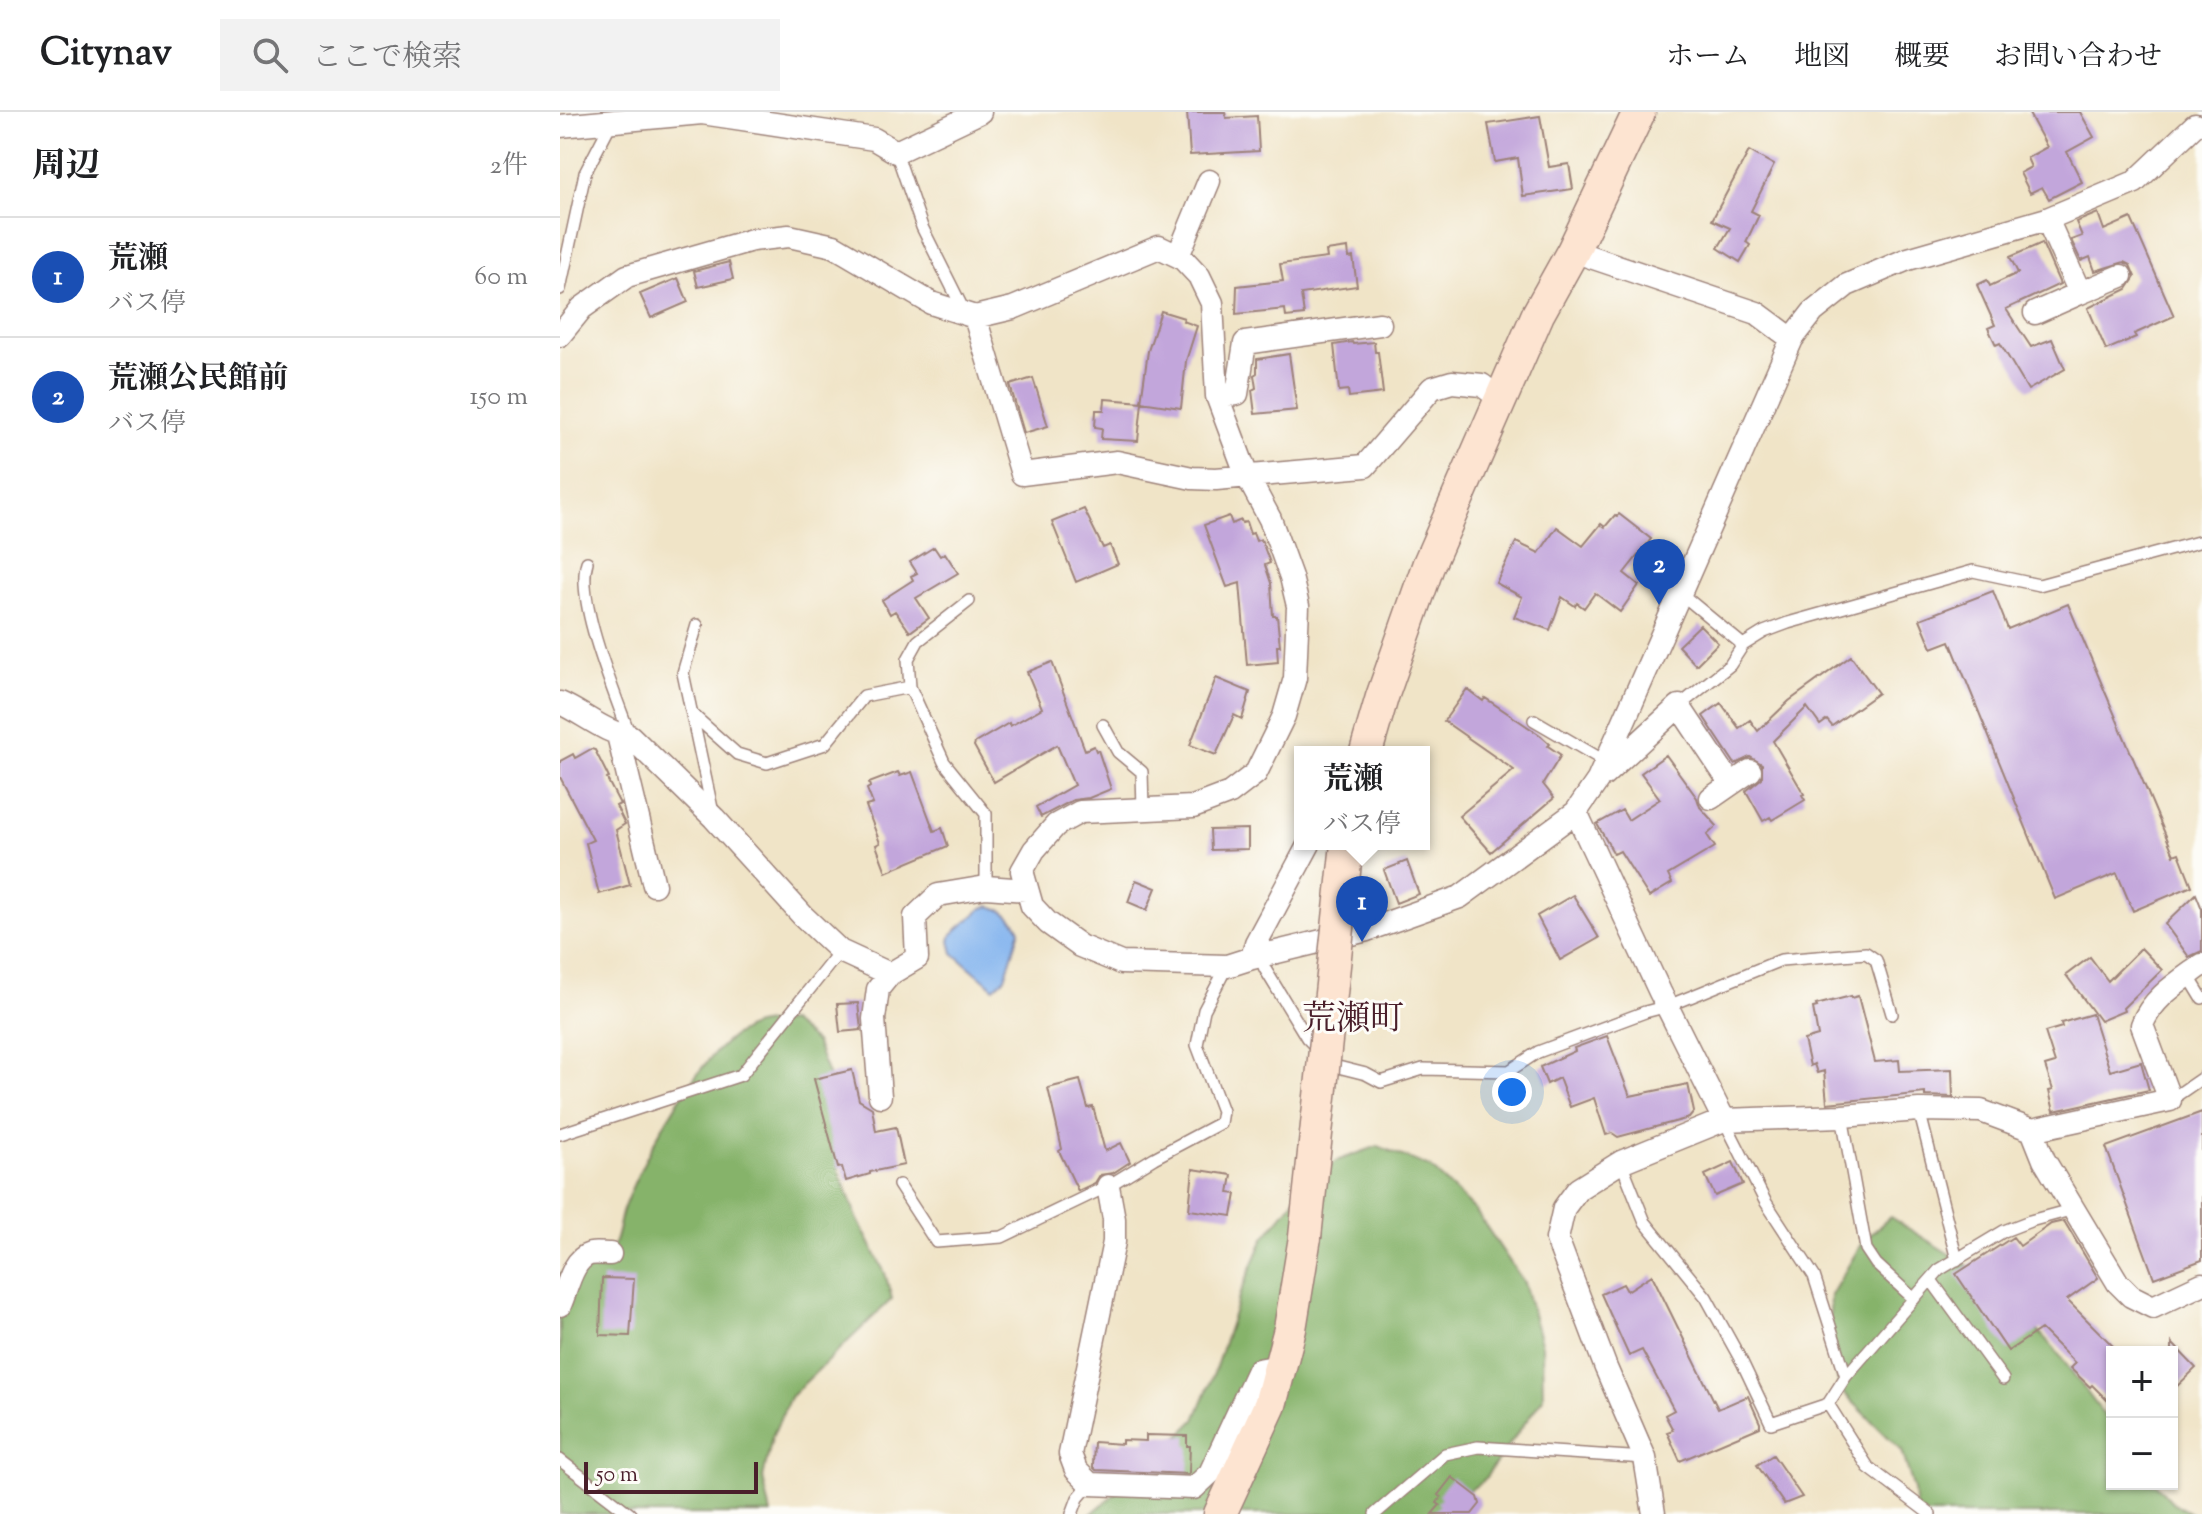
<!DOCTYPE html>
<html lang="ja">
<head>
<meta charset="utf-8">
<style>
	:root { --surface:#fff; --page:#f2f2f2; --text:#202124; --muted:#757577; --line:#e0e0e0; --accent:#db2777 }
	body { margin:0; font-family:"Sorts Mill Goudy","Noto Serif JP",serif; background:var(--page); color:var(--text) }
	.controls { position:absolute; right:24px; bottom:24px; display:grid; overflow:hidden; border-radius:0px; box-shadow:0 2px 6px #0004 }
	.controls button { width:72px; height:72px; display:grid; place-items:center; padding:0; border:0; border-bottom:2px solid var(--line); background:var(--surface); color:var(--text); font:40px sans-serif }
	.scale { position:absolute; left:24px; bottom:20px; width:174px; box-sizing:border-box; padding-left:8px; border:4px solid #4a1f2b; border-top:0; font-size:22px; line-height:28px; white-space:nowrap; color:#4a1f2b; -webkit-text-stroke:6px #fdfcf7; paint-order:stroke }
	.you { position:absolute; left:952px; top:980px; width:28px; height:28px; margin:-20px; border:6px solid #fff; border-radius:50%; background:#1a73e8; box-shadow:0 0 0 12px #1a73e833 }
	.badge { display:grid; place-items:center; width:52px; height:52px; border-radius:50%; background:var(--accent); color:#fff; font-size:26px; font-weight:700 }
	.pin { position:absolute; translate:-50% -66px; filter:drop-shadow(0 2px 4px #0008) }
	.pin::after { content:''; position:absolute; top:42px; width:28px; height:24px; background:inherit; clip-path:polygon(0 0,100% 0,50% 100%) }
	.popup { position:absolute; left:734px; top:634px; width:136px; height:104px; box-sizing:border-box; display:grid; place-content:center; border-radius:0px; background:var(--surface); filter:drop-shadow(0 2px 6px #0005); font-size:26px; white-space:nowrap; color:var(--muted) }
	.popup b { font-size:30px; color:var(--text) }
	.popup::after { content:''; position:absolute; left:50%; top:100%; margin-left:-16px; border:16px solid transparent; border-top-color:var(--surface) }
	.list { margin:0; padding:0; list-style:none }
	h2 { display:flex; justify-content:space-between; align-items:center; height:104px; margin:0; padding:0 32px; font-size:34px }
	h2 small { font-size:26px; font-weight:400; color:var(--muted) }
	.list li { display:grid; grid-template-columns:52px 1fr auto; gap:24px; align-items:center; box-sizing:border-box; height:120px; padding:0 32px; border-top:2px solid var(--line) }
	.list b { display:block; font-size:30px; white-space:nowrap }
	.list p { margin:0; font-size:26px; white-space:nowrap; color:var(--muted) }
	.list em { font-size:26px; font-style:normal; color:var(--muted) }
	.icon { flex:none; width:44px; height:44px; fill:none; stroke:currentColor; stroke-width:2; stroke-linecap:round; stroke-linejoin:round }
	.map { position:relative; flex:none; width:1642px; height:1402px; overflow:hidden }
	header { display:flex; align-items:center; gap:48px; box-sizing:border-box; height:112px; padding:0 40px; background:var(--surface); border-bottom:2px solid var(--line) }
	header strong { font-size:38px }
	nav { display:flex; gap:44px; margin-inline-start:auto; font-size:28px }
	.search { width:560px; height:72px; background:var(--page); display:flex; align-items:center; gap:20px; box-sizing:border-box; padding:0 28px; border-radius:0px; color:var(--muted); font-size:30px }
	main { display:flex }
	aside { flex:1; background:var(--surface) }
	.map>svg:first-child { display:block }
	.forest { fill:#86b36b; stroke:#68694b; stroke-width:2 }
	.water { fill:#82b3ee; stroke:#66698c; stroke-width:2 }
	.building { fill:#c2a6db }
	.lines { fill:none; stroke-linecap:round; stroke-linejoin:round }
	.lane-casing { stroke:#9d8279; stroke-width:14 }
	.street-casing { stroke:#9d8279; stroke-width:25 }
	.secondary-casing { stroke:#9d8279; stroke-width:35 }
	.lane { stroke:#fff; stroke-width:11 }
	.street { stroke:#fff; stroke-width:22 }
	.secondary { stroke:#fde4d1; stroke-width:32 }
	.secondary-bridge-casing { stroke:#9d8279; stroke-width:35; stroke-linecap:butt }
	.secondary-bridge { stroke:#fde4d1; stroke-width:32 }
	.labels { text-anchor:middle; stroke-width:6; stroke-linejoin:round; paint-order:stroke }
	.quarter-label { font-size:34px; fill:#4a1f2b; stroke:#fdfcf7 }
</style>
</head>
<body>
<header>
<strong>Citynav</strong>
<div class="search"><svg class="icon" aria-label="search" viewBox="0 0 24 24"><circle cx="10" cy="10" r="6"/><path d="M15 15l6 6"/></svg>ここで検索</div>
<nav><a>ホーム</a><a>地図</a><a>概要</a><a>お問い合わせ</a></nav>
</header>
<main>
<aside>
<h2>周辺<small>2件</small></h2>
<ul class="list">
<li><span class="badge" style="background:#1a4fb4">1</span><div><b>荒瀬</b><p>バス停</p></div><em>60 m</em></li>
<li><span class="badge" style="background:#1a4fb4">2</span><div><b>荒瀬公民館前</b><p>バス停</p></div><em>150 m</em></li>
</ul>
</aside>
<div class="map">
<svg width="1642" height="1402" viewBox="0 0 1642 1402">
	<rect width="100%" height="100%" fill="#fdfcf7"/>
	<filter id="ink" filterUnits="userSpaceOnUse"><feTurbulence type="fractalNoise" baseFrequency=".0125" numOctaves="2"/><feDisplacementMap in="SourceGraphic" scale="16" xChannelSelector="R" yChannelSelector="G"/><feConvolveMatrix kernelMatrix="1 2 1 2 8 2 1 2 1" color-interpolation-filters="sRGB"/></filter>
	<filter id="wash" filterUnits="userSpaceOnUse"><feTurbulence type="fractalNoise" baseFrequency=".006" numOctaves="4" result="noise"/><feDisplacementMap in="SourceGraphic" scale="32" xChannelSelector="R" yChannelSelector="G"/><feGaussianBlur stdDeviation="1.8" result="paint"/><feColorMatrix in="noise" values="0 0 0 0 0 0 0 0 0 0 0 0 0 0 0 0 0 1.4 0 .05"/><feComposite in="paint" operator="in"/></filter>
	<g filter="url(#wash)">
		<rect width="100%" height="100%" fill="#f0e4c7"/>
		<path class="forest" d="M 230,910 L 255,930 L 273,975 L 279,1059 L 298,1108 L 325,1161 L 332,1187 L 230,1285 L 212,1325 L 203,1366 L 211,1402 L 0,1402 L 0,1161 C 20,1159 41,1155 52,1136 C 59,1125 59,1107 64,1095 C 82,1047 143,929 193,914 C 204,910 218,911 230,910 Z
			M 818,1034 L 870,1055 L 915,1098 L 964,1171 L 982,1234 L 983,1286 L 923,1369 L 875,1402 L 531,1402 L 585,1357 L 635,1308 L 654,1261 L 680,1182 L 704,1126 L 736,1086 L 776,1049 Z
			M 1330,1105 L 1431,1168 L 1494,1236 L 1552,1314 L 1552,1372 L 1596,1372 L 1613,1391 L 1632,1402 L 1356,1402 L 1354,1378 L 1342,1339 L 1280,1277 L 1268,1230 L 1271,1183 L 1303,1129 Z"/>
		<path class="water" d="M 429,794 C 443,797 454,806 460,818 L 445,866 L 434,876 L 393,841 L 390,829 L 392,822 L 421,797 Z"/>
		<g id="blocks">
			<path class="building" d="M 627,0 L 665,0 L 666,6 L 697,4 L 699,39 L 630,43 Z
				M 1468,0 L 1520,0 L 1534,25 L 1507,40 L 1522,70 L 1489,87 L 1482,75 L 1470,81 L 1460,61 L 1471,55 L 1467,46 L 1487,35 Z
				M 980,4 L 989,55 L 1009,52 L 1013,77 L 963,84 L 958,46 L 935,50 L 928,12 Z
				M 1189,39 L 1214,53 L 1191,99 L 1199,103 L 1186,130 L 1190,133 L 1180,150 L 1158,136 L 1170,116 L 1152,108 Z
				M 1538,101 L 1544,118 L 1571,106 L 1614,204 L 1574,222 L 1576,225 L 1546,238 L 1528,196 L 1567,177 L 1575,165 L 1570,153 L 1564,150 L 1535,159 L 1530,145 L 1521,149 L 1511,128 L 1522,124 L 1516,110 Z
				M 1482,131 L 1500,172 L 1446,197 L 1471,235 L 1492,227 L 1505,257 L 1468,278 L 1440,231 L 1436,233 L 1428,216 L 1435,213 L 1417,173 L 1427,168 L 1430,174 L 1458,161 L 1450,145 Z
				M 788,136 L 789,146 L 793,145 L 797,174 L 741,182 L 744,203 L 726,205 L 725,197 L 676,202 L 677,174 L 723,169 L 720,152 L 767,146 L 766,139 Z
				M 169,150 L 173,167 L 138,175 L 134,159 Z
				M 118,166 L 128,190 L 91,206 L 80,182 Z
				M 601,199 L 624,206 L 623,209 L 637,214 L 626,249 L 621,296 L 581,290 L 588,239 Z
				M 792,230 L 793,232 L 814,230 L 815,240 L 818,240 L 823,281 L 789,285 L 788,278 L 779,279 L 774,233 Z
				M 729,242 L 737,298 L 695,302 L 692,278 L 696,276 L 694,263 L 697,261 L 697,247 Z
				M 473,266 L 488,314 L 464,321 L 450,273 Z
				M 545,287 L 582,290 L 578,329 L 541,327 L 542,316 L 535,315 L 536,298 L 544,298 Z
				M 524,397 L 543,436 L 550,433 L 558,452 L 516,470 L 492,410 Z
				M 1059,402 L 1091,427 L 1064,461 L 1079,473 L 1060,500 L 1035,481 L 1024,496 L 1017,491 L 1015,494 L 1002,485 L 990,518 L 954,505 L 962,485 L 936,471 L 956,430 L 979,441 L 997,415 L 1023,434 L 1041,412 L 1045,415 L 1055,403 L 1057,404 Z
				M 669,404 L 672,412 L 681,408 L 682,411 L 686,410 L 690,422 L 693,421 L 696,429 L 701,427 L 710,451 L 705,453 L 711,471 L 713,504 L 717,504 L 720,534 L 717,534 L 718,550 L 687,553 L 680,471 L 667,475 L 644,413 Z
				M 374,435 L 380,444 L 385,441 L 398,461 L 356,486 L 369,506 L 350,520 L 335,499 L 330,502 L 322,488 L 353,468 L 351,464 L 357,461 L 350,450 Z
				M 1433,479 L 1448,517 L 1508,492 L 1614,743 L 1619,741 L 1632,774 L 1573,799 L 1557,761 L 1495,787 L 1390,529 L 1372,536 L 1360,507 Z
				M 1140,513 L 1158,531 L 1136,553 L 1118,534 Z
				M 1291,544 L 1318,581 L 1272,614 L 1267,608 L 1260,613 L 1247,595 L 1213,629 L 1244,682 L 1242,683 L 1245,688 L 1212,708 L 1210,705 L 1203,709 L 1186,679 L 1202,666 L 1202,652 L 1190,645 L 1175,652 L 1143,604 L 1161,591 L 1179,616 L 1190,608 L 1198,619 L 1229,589 Z
				M 492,550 L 525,638 L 534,634 L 536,639 L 538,638 L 551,677 L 529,686 L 513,688 L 481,705 L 476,695 L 514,673 L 497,633 L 434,670 L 414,634 L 415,631 L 449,611 L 450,614 L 482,596 L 467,560 Z
				M 656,566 L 690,580 L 682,607 L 674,603 L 656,643 L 630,633 Z
				M 907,577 L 923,589 L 925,586 L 980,623 L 990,632 L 988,634 L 1001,643 L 983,672 L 994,686 L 931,740 L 899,704 L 954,658 L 884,609 Z
				M 31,637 L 35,638 L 49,666 L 47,667 L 60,692 L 56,694 L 65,712 L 56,718 L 70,773 L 39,782 L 26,731 L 33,728 L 0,665 L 0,649 L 13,642 L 15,646 Z
				M 1106,643 L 1137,686 L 1140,695 L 1157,714 L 1147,723 L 1155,735 L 1108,763 L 1112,771 L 1089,785 L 1060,739 L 1054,742 L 1037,712 L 1062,698 L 1068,708 L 1100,687 L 1081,661 Z
				M 338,660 L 340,664 L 352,660 L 374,719 L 382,716 L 388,734 L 326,760 L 316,733 L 320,731 L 306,694 L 313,692 L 307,677 L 310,675 L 309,671 Z
				M 688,717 L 688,737 L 651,738 L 650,718 Z
				M 847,749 L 859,782 L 836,791 L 824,758 Z
				M 576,768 L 596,776 L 587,798 L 568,790 Z
				M 1636,782 L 1642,797 L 1642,839 L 1629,845 L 1605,812 Z
				M 1013,783 L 1039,826 L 1000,848 L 977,804 Z
				M 1581,836 L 1602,858 L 1563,896 L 1564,899 L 1540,909 L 1506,863 L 1530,845 L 1548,869 Z
				M 1291,884 L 1291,886 L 1298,884 L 1315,950 L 1339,948 L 1340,959 L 1392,957 L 1393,985 L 1365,984 L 1365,981 L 1267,991 L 1264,959 L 1257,961 L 1254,952 L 1250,954 L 1244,928 L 1258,924 L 1253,896 L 1257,895 L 1256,893 Z
				M 298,891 L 301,918 L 280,920 L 277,892 Z
				M 1532,902 L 1550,959 L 1581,950 L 1589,978 L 1494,999 L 1489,979 L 1493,978 L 1485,954 L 1495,951 L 1485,920 L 1502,915 L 1501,911 Z
				M 1047,924 L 1070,984 L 1128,972 L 1134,1000 L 1129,1006 L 1058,1025 L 1052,1021 L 1046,1023 L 1034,986 L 1010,995 L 999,966 L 987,972 L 980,955 L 1015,939 L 1014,936 Z
				M 292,958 L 299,988 L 312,996 L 316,1019 L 336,1015 L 344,1053 L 310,1060 L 310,1062 L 286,1069 L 282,1055 L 278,1056 L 254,967 Z
				M 520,968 L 528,996 L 533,995 L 545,1039 L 561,1031 L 570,1050 L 553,1061 L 540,1063 L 535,1071 L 518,1079 L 499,1039 L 502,1037 L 488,976 Z
				M 1642,1000 L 1642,1148 L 1594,1166 L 1546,1035 Z
				M 1173,1050 L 1183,1072 L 1155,1084 L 1145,1063 Z
				M 633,1057 L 672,1063 L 669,1081 L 676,1082 L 672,1104 L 629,1098 Z
				M 1504,1109 L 1538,1166 L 1507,1188 L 1555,1236 L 1552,1238 L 1552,1293 L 1532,1273 L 1530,1275 L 1510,1256 L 1515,1251 L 1481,1217 L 1448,1239 L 1396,1162 L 1453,1125 L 1460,1134 L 1491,1112 Z
				M 1092,1163 L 1158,1297 L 1188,1284 L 1200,1311 L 1200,1315 L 1120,1349 L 1107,1320 L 1113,1318 L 1105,1303 L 1114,1298 L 1082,1238 L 1069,1244 L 1041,1182 L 1063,1172 L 1067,1179 Z
				M 42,1166 L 74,1167 L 70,1224 L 40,1223 Z
				M 1612,1231 L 1636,1256 L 1612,1279 Z
				M 586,1323 L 627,1324 L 627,1334 L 630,1334 L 629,1362 L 536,1358 L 533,1355 L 534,1330 L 562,1332 L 562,1328 L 586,1329 Z
				M 1213,1343 L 1242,1385 L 1224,1392 L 1197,1353 Z
				M 892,1365 L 918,1385 L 920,1392 L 912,1402 L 872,1402 L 880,1393 L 877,1391 L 881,1385 L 878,1383 Z"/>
		</g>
	</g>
	<g filter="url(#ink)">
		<use href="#blocks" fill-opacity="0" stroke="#9d8279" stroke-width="2"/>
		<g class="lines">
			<g class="lane-casing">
				<path id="lane" d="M 336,40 L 362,115 L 405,201
					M 0,177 L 25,61 L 51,11
					M 27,450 C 15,489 56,584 70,624
					M 1119,480 L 1183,533
					M 137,513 L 123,561 L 153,701
					M 350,575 L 348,547 L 358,529 L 409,489
					M 1119,594 L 1170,553 L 1183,533 L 1204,520 L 1228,511 L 1413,459 L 1479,473 L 1642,429
					M 132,602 L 177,642 L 207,651 L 265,632 L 304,584 L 350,575 L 384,650 L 426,702 L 426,775
					M 974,608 L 1046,650
					M 543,613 L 558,640 L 582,660 L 583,697
					M 700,844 L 705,857 L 747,926 L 774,954 L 806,962 L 821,970 L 863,957 L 949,959 L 978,940 L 1085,900 L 1108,894 L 1221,848 L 1306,841 L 1316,848 L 1332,902
					M 1628,863 L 1642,886
					M 1610,988 L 1642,966
					M 1359,998 L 1397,1148
					M 1282,1004 L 1306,1137 L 1316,1152 L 1354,1187
					M 0,1022 L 181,963 L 280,839
					M 1061,1050 L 1085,1110 L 1146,1185 L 1182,1250 L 1211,1311 L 1268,1292 L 1286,1264 L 1254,1164 L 1205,1089 L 1164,1008
					M 339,1073 L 376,1130 L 442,1125 L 548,1074 L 594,1046 L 660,1011 L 662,999 L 637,933 L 644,898 L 667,854
					M 1371,1168 L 1443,1267
					M 1286,1264 L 1379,1158 L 1444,1119 L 1470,1109 L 1514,1097
					M 1268,1292 L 1308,1355 L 1370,1402
					M 0,1348 L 70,1402
					M 512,1402 L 518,1386 L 530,1372
					M 815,1402 L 885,1342 L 918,1335 L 1085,1346"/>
			</g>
			<g class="street-casing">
				<path id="street" d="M 0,14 L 142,1 L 314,27 L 336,40 L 420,0
					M 1013,139 L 1197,201 L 1232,227
					M 618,144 L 649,69
					M 1520,181 L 1561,164
					M 1475,201 L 1520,181 L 1487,107
					M 415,205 L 462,362 L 557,350 L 632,366 L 656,367 L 805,354 L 872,276 L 892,270 L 922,273 L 940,287
					M 0,223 L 22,196 L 67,164 L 192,128 L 229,124 L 274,134 L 371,191 L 415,205 L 453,196 L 599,135 L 622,146 L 639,164 L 652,191 L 657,284 L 687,364 L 710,407 L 731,465 L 738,494 L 735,566 L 724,604 L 696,661 L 670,681 L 633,695 L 520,700 L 496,713 L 474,738 L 462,759 L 472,794 L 488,811 L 520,834 L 561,851 L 667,854 L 692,846 L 807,818 L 900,785 L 1016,700 L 1038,668 L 1232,227 L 1253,200 L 1287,173 L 1348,147 L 1487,107 L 1575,70 L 1635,13
					M 657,284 L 677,282 L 685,231 L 820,212
					M 0,591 C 23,601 46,622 70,624 L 154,706 L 243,804 L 280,839 L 330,862 L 357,846 L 355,805 L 378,783 L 426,775 L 466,778
					M 58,623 L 94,773
					M 1044,663 L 1119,594 L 1171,672
					M 1151,686 L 1190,659
					M 1016,700 L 1100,880 L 1164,1008
					M 692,846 L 696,831 L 749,732
					M 320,984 L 314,907 L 318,877 L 330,862
					M 1472,1018 L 1484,1048 L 1558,1171 L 1571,1184 L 1593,1195 L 1642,1172
					M 548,1074 L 554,1107 L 554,1130 L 510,1342 L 516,1358 L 530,1372 L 634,1376 L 650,1361 L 698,1258 L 720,1254
					M 0,1193 C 7,1178 12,1147 30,1142 C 36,1141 44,1142 50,1142
					M 1094,1402 L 1085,1346 L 1046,1256 L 997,1127 L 1004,1096 L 1018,1077 L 1061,1050 L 1164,1008 L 1282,1004 L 1359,998 L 1421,999 L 1472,1018 L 1610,988 L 1582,913 C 1592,886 1619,870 1642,853"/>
			</g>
			<g class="secondary-casing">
				<path id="secondary" d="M 806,640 L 822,585 L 868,454 L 978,202 L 1013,139 L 1079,0
					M 660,1402 L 710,1293 L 730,1217 L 745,1125"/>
			</g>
			<use href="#lane" class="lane"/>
			<use href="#street" class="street"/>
			<use href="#secondary" class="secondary"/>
			<g class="secondary-bridge-casing">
				<path id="secondary-bridge" d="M 745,1125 L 787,732"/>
			</g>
			<use href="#secondary-bridge" class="secondary-bridge"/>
		</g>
	</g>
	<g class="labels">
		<g class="quarter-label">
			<text x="793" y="917">荒瀬町</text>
		</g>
	</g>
</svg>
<div class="controls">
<button>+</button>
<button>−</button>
</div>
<div class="scale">50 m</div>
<div class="you"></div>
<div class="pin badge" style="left:802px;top:830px;background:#1a4fb4">1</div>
<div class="popup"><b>荒瀬</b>バス停</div>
<div class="pin badge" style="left:1099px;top:493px;background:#1a4fb4">2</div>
</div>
</main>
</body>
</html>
